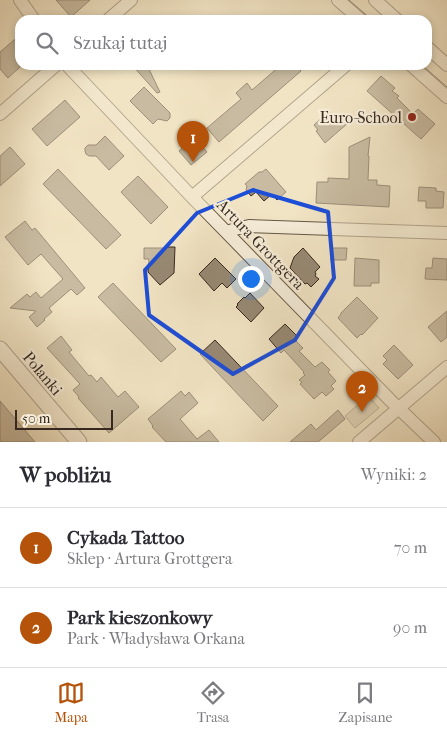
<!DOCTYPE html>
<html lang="pl">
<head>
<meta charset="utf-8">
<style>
	:root { --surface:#fff; --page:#f2f2f3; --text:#2b2b33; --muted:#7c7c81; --line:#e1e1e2; --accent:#b45309 }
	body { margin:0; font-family:"IM FELL French Canon",serif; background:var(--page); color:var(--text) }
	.scale { position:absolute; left:15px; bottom:12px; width:98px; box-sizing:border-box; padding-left:5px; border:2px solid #37291f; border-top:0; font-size:14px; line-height:18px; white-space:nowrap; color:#37291f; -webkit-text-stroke:4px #f6edd9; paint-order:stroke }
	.you { position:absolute; left:250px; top:278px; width:18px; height:18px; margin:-12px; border:4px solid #fff; border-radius:50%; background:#1a73e8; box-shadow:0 0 0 8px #1a73e833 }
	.badge { display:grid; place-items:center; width:32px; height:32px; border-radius:50%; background:var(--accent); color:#fff; font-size:16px; font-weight:700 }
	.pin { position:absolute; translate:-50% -41px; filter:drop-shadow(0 1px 2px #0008) }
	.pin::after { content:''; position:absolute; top:26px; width:18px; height:15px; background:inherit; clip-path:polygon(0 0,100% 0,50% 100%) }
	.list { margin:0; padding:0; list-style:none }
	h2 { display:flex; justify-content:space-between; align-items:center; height:65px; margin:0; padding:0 20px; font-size:21px }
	h2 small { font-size:16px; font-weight:400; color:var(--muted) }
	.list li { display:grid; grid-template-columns:32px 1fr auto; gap:15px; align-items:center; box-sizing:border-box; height:80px; padding:0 20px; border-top:1px solid var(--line) }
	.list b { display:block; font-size:19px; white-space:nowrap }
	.list p { margin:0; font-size:16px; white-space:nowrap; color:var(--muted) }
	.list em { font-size:16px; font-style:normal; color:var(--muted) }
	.icon { flex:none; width:28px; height:28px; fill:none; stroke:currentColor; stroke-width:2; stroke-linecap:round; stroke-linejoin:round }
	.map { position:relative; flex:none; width:447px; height:442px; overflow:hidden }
	.search { position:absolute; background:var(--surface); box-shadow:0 2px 8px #0003; left:15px; right:15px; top:15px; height:55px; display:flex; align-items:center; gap:12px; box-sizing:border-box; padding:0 18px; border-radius:15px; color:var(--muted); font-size:19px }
	.sheet { height:225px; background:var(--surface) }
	nav { display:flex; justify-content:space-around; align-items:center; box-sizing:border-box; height:70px; border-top:1px solid var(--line); background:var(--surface); font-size:14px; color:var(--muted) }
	nav a { display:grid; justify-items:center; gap:2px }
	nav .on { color:var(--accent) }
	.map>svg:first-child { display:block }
	.green { fill:#d1c4a8; stroke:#847664 }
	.building { fill:#988a75; stroke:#37291f }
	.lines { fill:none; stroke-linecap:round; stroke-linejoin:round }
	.minor-casing { stroke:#665848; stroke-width:14 }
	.tertiary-casing { stroke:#665848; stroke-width:17 }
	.minor { stroke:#f6edd9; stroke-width:12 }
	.tertiary { stroke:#f6edd9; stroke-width:15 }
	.tram { stroke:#37291f; stroke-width:1 }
	.marked { fill:none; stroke:#1d4ed8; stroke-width:4; stroke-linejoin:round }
	.poi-dot { fill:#8f2418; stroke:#f6edd9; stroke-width:2 }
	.labels { text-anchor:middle; stroke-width:4.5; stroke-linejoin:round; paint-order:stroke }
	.poi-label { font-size:16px; fill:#37291f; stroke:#f6edd9; text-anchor:end }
	.street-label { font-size:16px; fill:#37291f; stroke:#f6edd9 }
</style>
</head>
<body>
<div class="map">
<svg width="447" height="442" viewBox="0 0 447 442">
	<rect width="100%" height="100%" fill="#f1e4c4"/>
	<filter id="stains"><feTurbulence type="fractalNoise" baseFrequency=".004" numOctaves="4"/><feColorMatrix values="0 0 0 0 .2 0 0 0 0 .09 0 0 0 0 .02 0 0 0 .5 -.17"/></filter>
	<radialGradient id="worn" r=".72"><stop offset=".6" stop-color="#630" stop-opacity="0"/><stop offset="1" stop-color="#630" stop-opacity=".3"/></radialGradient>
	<path class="green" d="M 368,396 L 379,408 L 355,428 L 345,416 Z"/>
	<path class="building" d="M 56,0 L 90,0 L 71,17 Z
		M 20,35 L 20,67 L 8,78 L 0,69 L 0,52 Z
		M 132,65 L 147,65 L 160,92 L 157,93 Z
		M 281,65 L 296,65 L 301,71 L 219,142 L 207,128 L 241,99 L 236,93 L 247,83 L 252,90 Z
		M 381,76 L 395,88 L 392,91 L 399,96 L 397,98 L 413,114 L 418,109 L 435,124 L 421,139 L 367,91 Z
		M 144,87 L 170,113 L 170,118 L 167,121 L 158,119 L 153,124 L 130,101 Z
		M 65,100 L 80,117 L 47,146 L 32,129 Z
		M 329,111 L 335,119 L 341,115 L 348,123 L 325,143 L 316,131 L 318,130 L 314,125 Z
		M 105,136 L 124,156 L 109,170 L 96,156 L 89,156 L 86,154 L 85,151 L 85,148 L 88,145 L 96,145 Z
		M 370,137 L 368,156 L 369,156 L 368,180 L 377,180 L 377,185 L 390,186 L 389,207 L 316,203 L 317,182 L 328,182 L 328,178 L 349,179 L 349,147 Z
		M 194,138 L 207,152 L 191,165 L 179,151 Z
		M 10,147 L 25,164 L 0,186 L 0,156 Z
		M 58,169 L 121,235 L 106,249 L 43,184 Z
		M 266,169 L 286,192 L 277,200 L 272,194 L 264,201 L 256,192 L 251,196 L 246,190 L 247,186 L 245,184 L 259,172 L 262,172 Z
		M 138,176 L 168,207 L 151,224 L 121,192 Z
		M 419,187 L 436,188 L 436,191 L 444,192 L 443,208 L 426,208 L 426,201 L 418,201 Z
		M 25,221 L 32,230 L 35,228 L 85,288 L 77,295 L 71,289 L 49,308 L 52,312 L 44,319 L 45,320 L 37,327 L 29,317 L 36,311 L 10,308 L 27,294 L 30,297 L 36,292 L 41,298 L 63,279 L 41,254 L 28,265 L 5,237 Z
		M 164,247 L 175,247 L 174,273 L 160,285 L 148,272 L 149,259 L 144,259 L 144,248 L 164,248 Z
		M 303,248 L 320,267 L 315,272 L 316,274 L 315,276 L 319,279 L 311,287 L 307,283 L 305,284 L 290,268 L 294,257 Z
		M 332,248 L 347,248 L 346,260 L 331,260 Z
		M 215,258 L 236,279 L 227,288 L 222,283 L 214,291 L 199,274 Z
		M 355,258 L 379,260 L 379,283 L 371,283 L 371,286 L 354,286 Z
		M 433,258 L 447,259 L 447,280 L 425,279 L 426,268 L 432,268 Z
		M 113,283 L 176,349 L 161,362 L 98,297 Z
		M 250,293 L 264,308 L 251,322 L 236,307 L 238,305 L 237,304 L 244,297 L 245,298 Z
		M 357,297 L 378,318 L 362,335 L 361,334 L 357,338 L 338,318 L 341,314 L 341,313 Z
		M 447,311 L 447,337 L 441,342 L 428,327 Z
		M 285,324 L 298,337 L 295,340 L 303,348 L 299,351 L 315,367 L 322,362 L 330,370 L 328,372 L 336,381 L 331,386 L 334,389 L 326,396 L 322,392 L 314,399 L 300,384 L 302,382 L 299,380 L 305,375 L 303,373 L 304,372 L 284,350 L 281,353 L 269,339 Z
		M 61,336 L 72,350 L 69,352 L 89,376 L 91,375 L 97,382 L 101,377 L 118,397 L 125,391 L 139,407 L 109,433 L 78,398 L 79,397 L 73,390 L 80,384 L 47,348 Z
		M 215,340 L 278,406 L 263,421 L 200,354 Z
		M 394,345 L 413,365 L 398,379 L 383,364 L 387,360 L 383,356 Z
		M 181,391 L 185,396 L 189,392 L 198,403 L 180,419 L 197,439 L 209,430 L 219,442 L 166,442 L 152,427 L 153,426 L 148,419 Z
		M 0,401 L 35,442 L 0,442 Z
		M 338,410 L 345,419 L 318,442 L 290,442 L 311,424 L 316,430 Z"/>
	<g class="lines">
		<g class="minor-casing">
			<path id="minor" d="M 20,0 L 34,20
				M 338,0 L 361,20
				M 375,0 L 397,20
				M 108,20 L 131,0
				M 427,47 L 447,65
				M 67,65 L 192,197 L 391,401 L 434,442
				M 411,65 L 447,97
				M 0,114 L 56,65
				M 192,197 L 346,65
				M 227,232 L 235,229 L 249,226 L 447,233
				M 359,442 L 447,367"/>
		</g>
		<g class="tertiary-casing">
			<path id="tertiary" d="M 0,349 L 79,442"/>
		</g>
		<use href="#minor" class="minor"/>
		<use href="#tertiary" class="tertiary"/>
		<path class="tram" d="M 349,0 L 372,20
			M 422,65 L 447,87"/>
	</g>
	<path d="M0 0H447V442H0ZM 253,190 L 328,212 L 334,278 L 295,340 L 233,374 L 149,315 L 145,270 L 197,213 Z" fill="#f1e4c4" fill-opacity=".55" fill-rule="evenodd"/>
	<path class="marked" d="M 253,190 L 328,212 L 334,278 L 295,340 L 233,374 L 149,315 L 145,270 L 197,213 Z"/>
	<circle class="poi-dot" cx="412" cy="117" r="5"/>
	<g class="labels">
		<g class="poi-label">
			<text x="402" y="123">Euro-School</text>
		</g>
		<g class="street-label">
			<text transform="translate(261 244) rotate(46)" y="6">Artura Grottgera</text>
			<text transform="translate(43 373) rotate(50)" y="6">Polanki</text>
		</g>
	</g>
	<rect width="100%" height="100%" filter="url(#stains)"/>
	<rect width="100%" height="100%" fill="url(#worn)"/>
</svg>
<div class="scale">50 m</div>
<div class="you"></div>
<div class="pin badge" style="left:193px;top:162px">1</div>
<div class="pin badge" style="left:362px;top:412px">2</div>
<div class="search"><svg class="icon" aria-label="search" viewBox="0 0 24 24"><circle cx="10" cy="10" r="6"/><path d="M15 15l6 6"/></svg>Szukaj tutaj</div>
</div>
<section class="sheet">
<h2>W pobliżu<small>Wyniki: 2</small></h2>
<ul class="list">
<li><span class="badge">1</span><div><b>Cykada Tattoo</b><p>Sklep · Artura Grottgera</p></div><em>70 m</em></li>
<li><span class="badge">2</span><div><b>Park kieszonkowy</b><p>Park · Władysława Orkana</p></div><em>90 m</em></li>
</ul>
</section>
<nav>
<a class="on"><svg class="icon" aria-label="map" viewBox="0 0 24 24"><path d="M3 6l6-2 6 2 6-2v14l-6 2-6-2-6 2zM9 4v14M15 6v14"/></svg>Mapa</a>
<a><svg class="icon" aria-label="directions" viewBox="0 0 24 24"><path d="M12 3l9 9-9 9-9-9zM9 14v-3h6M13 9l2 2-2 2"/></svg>Trasa</a>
<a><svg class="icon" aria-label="saved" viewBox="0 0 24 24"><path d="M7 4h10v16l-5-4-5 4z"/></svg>Zapisane</a>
</nav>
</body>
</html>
